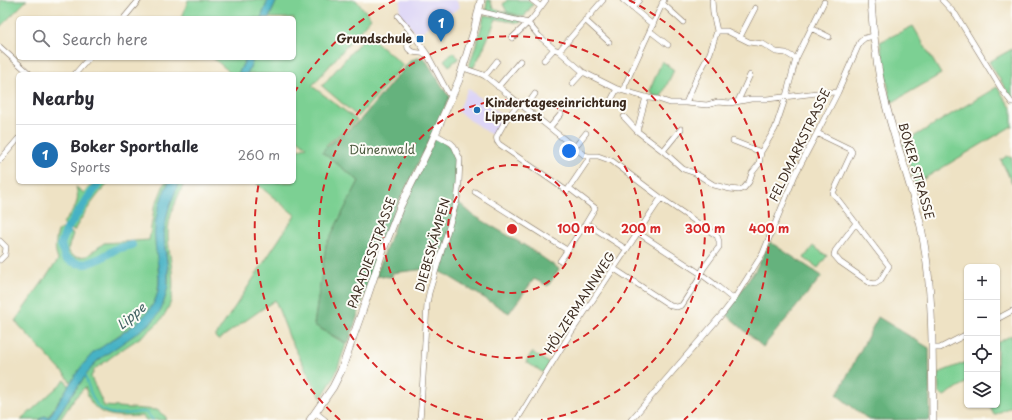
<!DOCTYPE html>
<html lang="en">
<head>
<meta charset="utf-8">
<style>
	:root { --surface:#fff; --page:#f2f2f3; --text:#2b2b33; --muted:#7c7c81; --line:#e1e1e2; --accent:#1f6fb2 }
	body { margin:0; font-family:"Playpen Sans",sans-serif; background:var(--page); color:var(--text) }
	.controls { position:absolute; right:12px; bottom:12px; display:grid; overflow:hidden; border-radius:6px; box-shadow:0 1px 3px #0004 }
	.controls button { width:36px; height:36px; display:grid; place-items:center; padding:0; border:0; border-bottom:1px solid var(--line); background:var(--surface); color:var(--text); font:20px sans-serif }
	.you { position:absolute; left:569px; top:151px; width:14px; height:14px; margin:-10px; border:3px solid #fff; border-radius:50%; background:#1a73e8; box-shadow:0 0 0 6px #1a73e833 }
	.badge { display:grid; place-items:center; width:26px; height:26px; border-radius:50%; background:var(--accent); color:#fff; font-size:13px; font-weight:700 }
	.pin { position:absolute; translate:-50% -33px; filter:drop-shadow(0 1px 2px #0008) }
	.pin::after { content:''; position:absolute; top:21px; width:14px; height:12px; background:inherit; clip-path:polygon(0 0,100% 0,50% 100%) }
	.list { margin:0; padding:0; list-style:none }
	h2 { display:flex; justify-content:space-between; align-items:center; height:52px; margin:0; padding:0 16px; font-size:17px }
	h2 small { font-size:13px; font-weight:400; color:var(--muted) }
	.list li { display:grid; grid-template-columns:26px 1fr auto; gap:12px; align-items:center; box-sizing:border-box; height:60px; padding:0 16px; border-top:1px solid var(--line) }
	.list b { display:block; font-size:15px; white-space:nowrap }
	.list p { margin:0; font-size:13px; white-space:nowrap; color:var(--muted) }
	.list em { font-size:13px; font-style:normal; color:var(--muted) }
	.icon { flex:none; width:22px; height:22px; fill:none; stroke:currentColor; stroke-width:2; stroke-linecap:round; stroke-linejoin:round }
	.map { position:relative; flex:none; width:1012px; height:420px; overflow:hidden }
	.search { position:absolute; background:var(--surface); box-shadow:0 1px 3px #0004; left:16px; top:16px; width:280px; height:44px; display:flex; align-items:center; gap:10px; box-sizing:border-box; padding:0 14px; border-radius:6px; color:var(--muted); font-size:15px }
	.panel { position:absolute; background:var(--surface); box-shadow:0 1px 3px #0004; left:16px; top:72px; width:280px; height:112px; border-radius:6px }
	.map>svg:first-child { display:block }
	.built { fill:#ddd5f6 }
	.green { fill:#7cd093; stroke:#5c7d58 }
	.forest { fill:#65b27d; stroke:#506e4e }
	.water { fill:#47b2c5; stroke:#416e72 }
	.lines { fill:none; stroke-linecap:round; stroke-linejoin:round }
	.stream { stroke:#47b2c5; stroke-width:1.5 }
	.river { stroke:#47b2c5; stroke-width:8 }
	.street-casing { stroke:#7a6a58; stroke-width:6 }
	.secondary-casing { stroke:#7a6a58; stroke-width:8 }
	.street { stroke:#fff; stroke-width:5 }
	.secondary { stroke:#fff; stroke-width:7 }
	.ring { fill:none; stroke:#d62828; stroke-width:2; stroke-dasharray:7 5 }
	.poi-dot { fill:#1f6fb2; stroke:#fdfcf7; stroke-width:1.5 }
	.labels { text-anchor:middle; stroke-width:4; stroke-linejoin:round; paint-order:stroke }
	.poi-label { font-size:12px; font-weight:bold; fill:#3b2a1e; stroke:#fdfcf7; text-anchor:end }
	.street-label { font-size:12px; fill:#3b2a1e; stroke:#fdfcf7 }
	.park-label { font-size:12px; fill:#4e5c41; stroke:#fdfcf7 }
	.water-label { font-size:13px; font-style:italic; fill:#406061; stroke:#fdfcf7 }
	.centre { fill:#d62828; stroke:#fdfcf7; stroke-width:2 }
	.ring-label { font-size:12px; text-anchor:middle; font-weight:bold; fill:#d62828; stroke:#fdfcf7; stroke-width:4; stroke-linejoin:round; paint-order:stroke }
</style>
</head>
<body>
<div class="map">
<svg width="1012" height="420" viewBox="0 0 1012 420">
	<rect width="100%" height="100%" fill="#fdfcf7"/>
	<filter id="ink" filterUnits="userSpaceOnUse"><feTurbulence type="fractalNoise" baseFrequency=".025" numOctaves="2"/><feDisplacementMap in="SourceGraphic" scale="8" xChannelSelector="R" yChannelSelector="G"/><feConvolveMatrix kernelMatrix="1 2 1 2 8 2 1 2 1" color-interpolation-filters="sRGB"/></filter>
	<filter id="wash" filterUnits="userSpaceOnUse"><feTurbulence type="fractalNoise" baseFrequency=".012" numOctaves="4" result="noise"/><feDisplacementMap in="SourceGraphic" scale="16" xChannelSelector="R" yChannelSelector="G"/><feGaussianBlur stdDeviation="0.9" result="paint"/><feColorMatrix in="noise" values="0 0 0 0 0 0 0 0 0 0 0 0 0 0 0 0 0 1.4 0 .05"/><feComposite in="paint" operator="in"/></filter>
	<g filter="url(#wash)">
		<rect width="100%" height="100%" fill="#eee2c4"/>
		<path class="built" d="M 401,0 L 456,0 L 460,7 L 432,26 L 429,25 L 418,36 L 399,13 Z
			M 468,88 L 505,118 L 493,136 L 458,112 Z"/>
		<path class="green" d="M 0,0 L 27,0 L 0,27 Z
			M 188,0 L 268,0 L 261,18 L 182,18 Z
			M 277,0 L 356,0 L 371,18 L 312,86 L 357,120 L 326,145 L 327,146 L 322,152 L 359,181 L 326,245 L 314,325 L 346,344 L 336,373 L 330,384 L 321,398 L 290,339 L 275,300 L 218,340 L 215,337 L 295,215 L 257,184 L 258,182 L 294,182 L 294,152 L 302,148 L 307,147 L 294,136 L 294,74 L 247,74 L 254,58 L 294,58 L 294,18 L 269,18 Z
			M 487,0 L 490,0 L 493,8 L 524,19 L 520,23 L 496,19 L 481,54 L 473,68 L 469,67 L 482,25 L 484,15 L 492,16 L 495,18 L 492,13 L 486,10 Z
			M 507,0 L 528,0 L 533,4 L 524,17 L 507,12 L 503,4 Z
			M 913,26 L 941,74 L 891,103 L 880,42 Z
			M 367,34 L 403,65 L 358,117 L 322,86 Z
			M 1012,49 L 1012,99 L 989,62 Z
			M 453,52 L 459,58 L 449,66 L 444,60 Z
			M 213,58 L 246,58 L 238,74 L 232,74 Z
			M 662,61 L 674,70 L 661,97 L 651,95 L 652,93 L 649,92 Z
			M 997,87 L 1012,109 L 1012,126 L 915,184 L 903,143 Z
			M 1007,156 L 1012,158 L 1012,183 L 1001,160 Z
			M 94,182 L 110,182 C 96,195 86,211 76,227 L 74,231 L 62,224 C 72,212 81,204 76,187 L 84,193 Z
			M 165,182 L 169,182 L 167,185 L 158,267 L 159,281 L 157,296 L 152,307 L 144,317 L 94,353 L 83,366 L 71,383 L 67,377 L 15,321 L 58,260 C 54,250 55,242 58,231 L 61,229 L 73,234 L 68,249 L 70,254 L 76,257 L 87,256 L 104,243 L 149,240 L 154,209 Z
			M 179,182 L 185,182 C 177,198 167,218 168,237 C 169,256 177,285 170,304 C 167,310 163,319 157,324 C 141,339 122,348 105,362 C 102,364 98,366 95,369 C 93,371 92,375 91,377 L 104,406 L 157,410 L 166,417 L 165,420 L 146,420 L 143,416 C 125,416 102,420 91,402 C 88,398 87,392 85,387 L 74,399 L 60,420 L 55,420 L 70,397 L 95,363 L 161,310 C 166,296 170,282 168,267 C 167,256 164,245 164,233 C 164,218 173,196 179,182 Z
			M 813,246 L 827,256 L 818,268 L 804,258 Z
			M 1012,335 L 1012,406 L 994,415 L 989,405 L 997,405 L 997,343 Z
			M 532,352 L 550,364 L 544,373 L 526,362 Z
			M 966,359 L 967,359 L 967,382 L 944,396 L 939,393 L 938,373 L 967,362 Z
			M 65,380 L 69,386 L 48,417 L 44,416 L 39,420 L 21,420 Z"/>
		<path class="forest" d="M 422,57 L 425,59 L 447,94 L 450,96 L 412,176 L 396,207 L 381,246 L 348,344 L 314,325 L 326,245 L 359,181 L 322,152 L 327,146 L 360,120 L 411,60 Z
			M 436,136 L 453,148 L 458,160 L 458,202 L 473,215 L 529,248 L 559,269 L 548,286 L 534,279 L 509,313 L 435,268 L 392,273 L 392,277 L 376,276 L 401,208 Z
			M 770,242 L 822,276 L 763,347 L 726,314 L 756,269 Z
			M 878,317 L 929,348 L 930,420 L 869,420 L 837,395 Z"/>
		<path class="water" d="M 268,0 L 277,0 L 269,18 L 261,18 Z
			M 246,58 L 254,58 L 247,74 L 238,74 Z
			M 169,182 L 179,182 L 168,211 L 164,232 L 165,248 L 168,269 L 168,287 L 165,298 L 161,310 L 153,321 L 137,333 L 101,358 L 95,363 L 70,397 L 55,420 L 39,420 L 44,416 L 49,417 C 63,396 75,372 92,354 C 96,350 101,348 105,345 C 123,332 147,320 156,298 C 163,280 156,260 155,241 C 153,223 160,197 169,182 Z"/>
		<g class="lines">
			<path class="stream" d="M 85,376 C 88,384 90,393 94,400 C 103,420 126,413 143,412 L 147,413 L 153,420"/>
			<path class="river" d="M 100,182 L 88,198 L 67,229 L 61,244 L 65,258 L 76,263 L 86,264 L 101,258 L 116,249 L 132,245"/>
		</g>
	</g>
	<g filter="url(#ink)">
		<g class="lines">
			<g class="street-casing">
				<path id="street" d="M 532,0 L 541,7
					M 623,0 L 653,25
					M 942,0 L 956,15 L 1002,90 L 1012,103
					M 662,3 L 683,22
					M 632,8 L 639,0
					M 479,11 L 528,23 L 539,36 L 554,49 L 559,51 L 583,72 L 617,89 L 649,98 L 658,99 L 670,103 L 686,103 L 707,105 L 718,102 L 730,103 L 751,99 L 767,99 L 817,93 L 838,92
					M 398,16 L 415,37 L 427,54 L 448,93 L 453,95
					M 124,18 L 139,0
					M 585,20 L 609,42
					M 811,28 L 829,37
					M 650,31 L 668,45
					M 717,31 L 727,31 L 749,42 L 763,44 L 776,52 L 786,53 L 796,59
					M 415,37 C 409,41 403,48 413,52 C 417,53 422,53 427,54
					M 740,37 L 755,8
					M 512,38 L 532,19 L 546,0
					M 0,47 L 30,74
					M 559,51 L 603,0
					M 544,60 L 554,49
					M 463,68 L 481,74 L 485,76 L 584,155 L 588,156 L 598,156 L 612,161 L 661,198 L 717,236 L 719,241 L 719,247 L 703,269 L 699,279 L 682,305 L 677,307 L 671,306 L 613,268
					M 75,74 L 89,58
					M 485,76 L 497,61
					M 572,84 L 583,72
					M 498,87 L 520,61
					M 624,91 L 625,85 L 664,0
					M 646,97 L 637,131 L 663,151 L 683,169 L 695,173 L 714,185 L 730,189 L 739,190 L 744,188 L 749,182 L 752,173 L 759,164 L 761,152 L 775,129 L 786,96 L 796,59 L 824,2
					M 738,101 L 750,75
					M 519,103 L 507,118 L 497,136 C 496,139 496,141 499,144 L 567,191
					M 686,103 L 696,79 L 710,53 L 717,31 L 713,13 L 712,0
					M 609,104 L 617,89
					M 525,108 L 535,94
					M 624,117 L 637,131
					M 550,127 L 561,114
					M 817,133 L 850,149 L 852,152 L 833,193 L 856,223 L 835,251 L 834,255 L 840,262 L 870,283 L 875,284 L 880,281 L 889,266 L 856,223
					M 733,141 L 761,152
					M 575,147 L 586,133
					M 663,151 L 681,129
					M 588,156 L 588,160 L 569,188 L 595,208 L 586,223 L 626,249
					M 0,160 L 18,139
					M 475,192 L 567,250
					M 637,232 L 701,274 L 717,286 L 729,296 L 734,299
					M 0,241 L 6,247 L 5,255 L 0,260
					M 560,261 L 586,223
					M 997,319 L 1012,311
					M 932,348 L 940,348 L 967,334
					M 315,412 L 325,420
					M 420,420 L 423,377 L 427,304 L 429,293 L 457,200 L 459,182 L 460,159 L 454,146 L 451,143 L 435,134
					M 517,420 L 570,334 L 661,198
					M 631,420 L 724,312 L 734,299 L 763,253 L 795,175 L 817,133 L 838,92 L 860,42 L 865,38 L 874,36"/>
			</g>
			<g class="secondary-casing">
				<path id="secondary" d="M 871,0 C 873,31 876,63 883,93 C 893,138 911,181 921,227 C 934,290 932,356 933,420
					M 310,420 L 333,387 L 341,371 L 364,306 L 383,250 L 400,207 L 429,148 L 459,80 L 474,31 L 481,0"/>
			</g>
			<use href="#street" class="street"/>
			<use href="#secondary" class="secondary"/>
		</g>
	</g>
	<g class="ring">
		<circle cx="512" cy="229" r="64"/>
		<circle cx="512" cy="229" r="129"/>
		<path d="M483 420A193 193 0 1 1 541 420"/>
		<path d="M340 420A257 257 0 0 1 259 182M294 93A257 257 0 0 1 395 0M629 0A257 257 0 0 1 684 420"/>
	</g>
	<g class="poi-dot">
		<rect x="416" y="35" width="8" height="8" rx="2"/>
		<circle cx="477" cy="110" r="4"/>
	</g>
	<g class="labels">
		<g class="poi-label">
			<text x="412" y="43">Grundschule</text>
			<text x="485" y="107" text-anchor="start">Kindertageseinrichtung<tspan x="485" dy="14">Lippenest</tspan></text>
		</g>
		<g class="street-label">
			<text transform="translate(800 145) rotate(-64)" y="4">FELDMARKSTRASSE</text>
			<text transform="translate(916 171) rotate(74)" y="4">BOKER STRASSE</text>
			<text transform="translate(433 245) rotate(-74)" y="4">DIEBESKÄMPEN</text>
			<text transform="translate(372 253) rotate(-70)" y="4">PARADIESSTRASSE</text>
			<text transform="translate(580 303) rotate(-57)" y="4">HÖLZERMANNWEG</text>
		</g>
		<g class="park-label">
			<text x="382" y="154">Dünenwald</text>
		</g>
		<g class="water-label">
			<text transform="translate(131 316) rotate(-40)" y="5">Lippe</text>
		</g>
	</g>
	<circle cx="512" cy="229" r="6" class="centre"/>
	<g class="ring-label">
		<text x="576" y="233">100 m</text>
		<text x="641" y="233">200 m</text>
		<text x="705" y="233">300 m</text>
		<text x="769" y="233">400 m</text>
	</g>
</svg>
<div class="controls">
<button>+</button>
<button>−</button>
<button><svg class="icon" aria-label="locate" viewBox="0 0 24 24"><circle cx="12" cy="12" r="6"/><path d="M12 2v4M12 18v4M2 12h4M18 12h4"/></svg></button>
<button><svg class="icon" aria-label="layers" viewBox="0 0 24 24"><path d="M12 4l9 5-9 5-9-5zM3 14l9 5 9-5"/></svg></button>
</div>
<div class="you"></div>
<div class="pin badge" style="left:441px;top:42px">1</div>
<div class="search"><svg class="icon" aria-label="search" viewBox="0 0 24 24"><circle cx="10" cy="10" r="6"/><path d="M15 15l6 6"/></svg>Search here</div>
<section class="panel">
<h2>Nearby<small></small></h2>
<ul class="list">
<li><span class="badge">1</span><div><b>Boker Sporthalle</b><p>Sports</p></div><em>260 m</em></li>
</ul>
</section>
</div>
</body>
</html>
